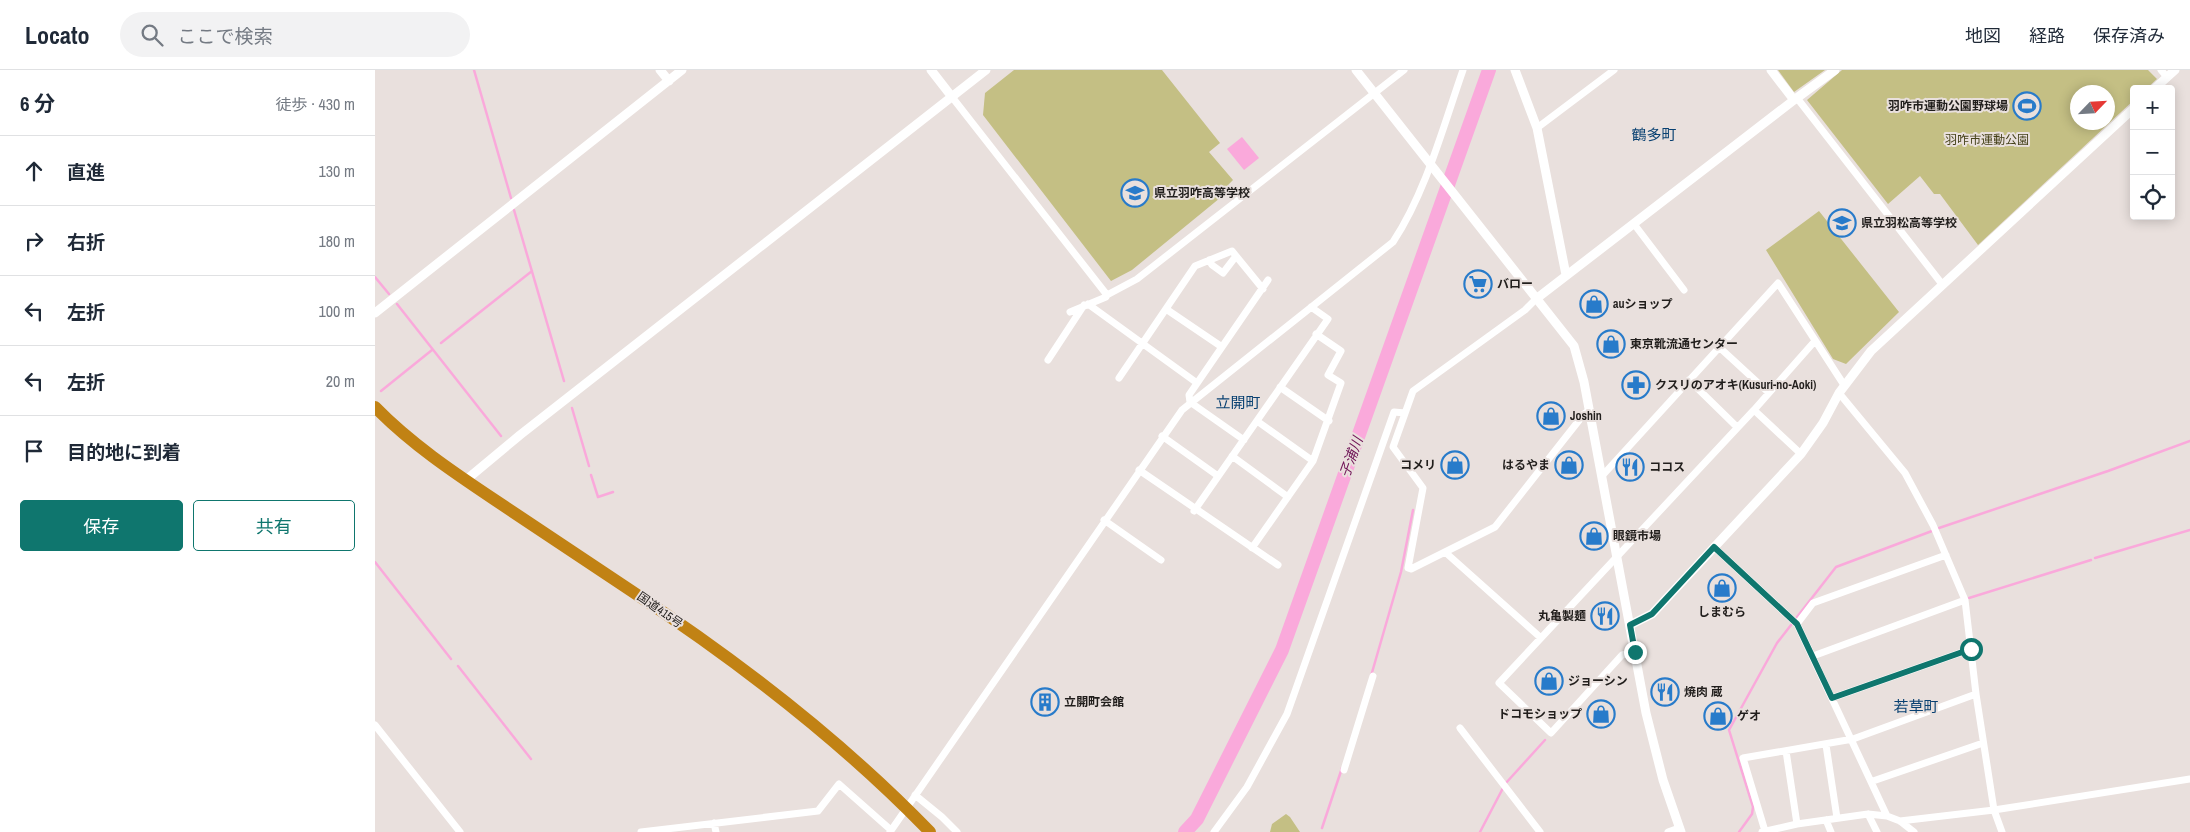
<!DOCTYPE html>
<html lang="ja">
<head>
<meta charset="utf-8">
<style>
	:root { --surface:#fff; --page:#f2f2f3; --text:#1f2937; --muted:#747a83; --line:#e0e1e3; --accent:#0f766e }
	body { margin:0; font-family:"Archivo Narrow","Noto Sans JP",sans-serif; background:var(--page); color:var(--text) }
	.controls { position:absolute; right:15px; top:15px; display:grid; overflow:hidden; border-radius:5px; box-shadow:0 2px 12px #0003 }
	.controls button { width:45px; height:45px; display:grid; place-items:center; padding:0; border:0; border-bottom:1px solid var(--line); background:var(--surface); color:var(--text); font:25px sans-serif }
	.compass { position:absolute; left:1695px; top:15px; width:45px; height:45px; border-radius:50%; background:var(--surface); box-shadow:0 2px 12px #0003; rotate:65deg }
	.stop { position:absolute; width:15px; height:15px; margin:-11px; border:4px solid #0f766e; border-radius:50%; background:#fff }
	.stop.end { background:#0f766e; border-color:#fff; box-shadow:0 1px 5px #0008 }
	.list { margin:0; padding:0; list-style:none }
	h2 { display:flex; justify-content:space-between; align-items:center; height:65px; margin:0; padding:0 20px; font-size:21px }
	h2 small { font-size:16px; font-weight:400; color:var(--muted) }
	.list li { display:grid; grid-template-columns:32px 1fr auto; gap:15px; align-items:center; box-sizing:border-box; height:70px; padding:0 20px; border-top:1px solid var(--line) }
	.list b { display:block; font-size:19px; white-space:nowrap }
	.list em { font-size:16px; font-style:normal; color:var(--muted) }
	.actions { display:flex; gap:10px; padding:15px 20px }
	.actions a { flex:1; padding:11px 0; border:1px solid var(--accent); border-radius:5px; text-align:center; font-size:18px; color:var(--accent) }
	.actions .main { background:var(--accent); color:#fff }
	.icon { flex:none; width:28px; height:28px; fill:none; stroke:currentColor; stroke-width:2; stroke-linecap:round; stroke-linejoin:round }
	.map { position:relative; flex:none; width:1815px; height:762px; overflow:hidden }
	header { display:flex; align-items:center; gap:30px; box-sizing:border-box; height:70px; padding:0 25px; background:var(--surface); border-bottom:1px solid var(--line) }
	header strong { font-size:24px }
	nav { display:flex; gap:28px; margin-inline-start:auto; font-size:18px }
	.search { width:350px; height:45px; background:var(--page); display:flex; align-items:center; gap:12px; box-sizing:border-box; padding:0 18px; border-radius:28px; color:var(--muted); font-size:19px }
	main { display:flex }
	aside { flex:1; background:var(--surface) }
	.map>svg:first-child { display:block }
	.green { fill:#c4bf84; fill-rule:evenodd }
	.water { fill:#faa9db }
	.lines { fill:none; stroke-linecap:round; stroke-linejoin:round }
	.stream { stroke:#faa9db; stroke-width:2.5 }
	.river { stroke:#faa9db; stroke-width:14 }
	.street { stroke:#fff; stroke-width:7 }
	.secondary { stroke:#fff; stroke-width:9 }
	.highway { stroke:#c18214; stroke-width:12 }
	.route { stroke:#0f766e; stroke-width:6 }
	.labels { text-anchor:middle; stroke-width:4; stroke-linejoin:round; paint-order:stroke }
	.poi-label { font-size:12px; font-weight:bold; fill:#211e1c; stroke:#e9e0dd; text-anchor:start }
	.park-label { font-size:12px; fill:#45411a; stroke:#e9e0dd }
	.street-label { font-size:12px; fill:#211e1c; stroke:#e9e0dd }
	.water-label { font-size:14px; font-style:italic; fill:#6e1255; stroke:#e9e0dd }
	.quarter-label { font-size:15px; fill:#084071; stroke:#e9e0dd }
</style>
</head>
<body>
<header>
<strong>Locato</strong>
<div class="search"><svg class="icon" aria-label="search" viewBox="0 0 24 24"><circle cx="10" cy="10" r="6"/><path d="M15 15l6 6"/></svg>ここで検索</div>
<nav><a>地図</a><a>経路</a><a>保存済み</a></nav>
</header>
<main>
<aside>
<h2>6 分<small>徒歩 · 430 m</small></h2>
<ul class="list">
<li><svg class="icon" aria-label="ahead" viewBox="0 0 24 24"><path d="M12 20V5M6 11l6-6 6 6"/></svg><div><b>直進</b></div><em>130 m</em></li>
<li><svg class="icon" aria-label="right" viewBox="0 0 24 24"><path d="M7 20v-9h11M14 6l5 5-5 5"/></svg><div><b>右折</b></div><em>180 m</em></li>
<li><svg class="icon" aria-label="left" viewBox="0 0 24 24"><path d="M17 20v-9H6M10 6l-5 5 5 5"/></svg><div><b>左折</b></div><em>100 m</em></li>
<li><svg class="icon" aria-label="left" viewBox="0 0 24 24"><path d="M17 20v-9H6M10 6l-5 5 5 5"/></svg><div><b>左折</b></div><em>20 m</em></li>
<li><svg class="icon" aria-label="arrive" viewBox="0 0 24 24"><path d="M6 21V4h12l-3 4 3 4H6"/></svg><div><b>目的地に到着</b></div></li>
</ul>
<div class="actions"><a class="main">保存</a><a>共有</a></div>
</aside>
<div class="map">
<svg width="1815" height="762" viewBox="0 0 1815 762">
	<rect width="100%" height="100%" fill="#e9e0dd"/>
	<path class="green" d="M 639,0 L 787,0 L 845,73 L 834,82 L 858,110 L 853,115 L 856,119 L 757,200 L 736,211 L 608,45 L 610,23 Z
		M 1403,0 L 1450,0 L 1419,22 Z
		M 1467,0 L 1773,0 L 1782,9 L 1771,19 L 1759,19 L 1759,30 L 1603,175 L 1565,124 L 1559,124 L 1545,106 L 1513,134 L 1432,30 ZM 1702,22 L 1732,22 L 1732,52 L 1702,52 Z
		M 1444,141 L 1524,242 L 1471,294 L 1458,289 L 1391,180 Z
		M 911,744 L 915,747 L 925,762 L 895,762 L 897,754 Z"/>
	<path class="water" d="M 867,67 L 884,88 L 869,100 L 852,79 Z"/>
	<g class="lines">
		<path class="stream" d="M 99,0 L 136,128
			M 139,140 L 189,311
			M 0,207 L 14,224
			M 22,234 L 126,366
			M 66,273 L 157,201
			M 6,321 L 57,280
			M 197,338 L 214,396
			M 216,405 L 223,427 L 238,422
			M 1564,458 L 1733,401 L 1815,371
			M 1720,488 L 1815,460
			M 0,492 L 76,589
			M 1594,528 L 1716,490
			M 1422,547 L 1461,497 L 1557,461
			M 83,596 L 156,689
			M 996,606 L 1026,502 L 1038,440
			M 1130,714 L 1170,670
			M 947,758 L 967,698
			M 1105,762 L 1128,718
			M 1364,762 L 1377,744 L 1378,737 L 1354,660 L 1402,573 L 1416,555"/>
		<path class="river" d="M 810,762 L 822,749 L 907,580 L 1114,0"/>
		<path class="street" d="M 1786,0 L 1792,7
			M 577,27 L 732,225 L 762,209 L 1029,0
			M 1422,28 L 1567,214
			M 1162,58 L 1239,0
			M 1259,154 L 1309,220
			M 834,190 L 837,195 L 848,203 L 861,186
			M 1161,229 L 1150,240 L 1038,321 L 1018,377 L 1048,418 L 1033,498 L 1036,499 L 1120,457 L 1209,344 L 1215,340
			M 713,234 L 822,313
			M 791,239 L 847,277
			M 695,242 L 731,227 L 732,225
			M 1344,277 L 1394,323
			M 673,290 L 709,235
			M 744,308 L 820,196 L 857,181 L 888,219
			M 1314,310 L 1362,357
			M 905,317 L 954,351
			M 1464,323 L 1530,403 L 1558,455 L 1590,530 L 1601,624 L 1619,740 L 1627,762
			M 1379,340 L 1426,384
			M 882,351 L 938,391
			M 787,366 L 843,406
			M 869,370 L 815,332 L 814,325 L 893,210
			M 857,386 L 913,427
			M 764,400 L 903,495
			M 1227,406 L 1403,213 L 1469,315
			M 819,441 L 953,249 L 936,237
			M 729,450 L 786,490
			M 1339,477 L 1422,554 L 1512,746 L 1525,751 L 1539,762
			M 877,478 L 938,391 L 966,313 L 953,305 L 966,281 L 941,264
			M 1070,482 L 1166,568
			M 1422,554 L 1438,533 L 1571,485
			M 1260,582 L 1247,585 L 1176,663 L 1124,613 L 1379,340 L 1439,272
			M 1438,586 L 1590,530
			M 1457,628 L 1596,579
			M 0,655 L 85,762
			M 1085,658 L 1165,762
			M 1451,675 L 1462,748
			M 1411,681 L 1422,754
			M 969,700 L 998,606
			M 1498,711 L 1608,673
			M 540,725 L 567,747 L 582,762
			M 1493,744 L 1502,762
			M 1451,750 L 1456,762
			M 1525,751 L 1619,740 L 1815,709
			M 339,753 L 341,762
			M 1390,761 L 1368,688 L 1478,669 L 1601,624
			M 266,762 L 443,741 L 464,714 L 516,760
			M 515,762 L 807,340 L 1018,172 C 1051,122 1068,57 1088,0
			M 839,762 L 872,717 L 912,644 L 1019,342 L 1030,343
			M 1293,762 L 1304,758
			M 1387,762 L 1422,754 L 1493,744 L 1512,746"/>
		<path class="secondary" d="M 285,0 L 294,11
			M 556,0 L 577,27
			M 981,0 L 1199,276 L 1209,312 L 1271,643 L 1288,710 L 1306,762
			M 1140,0 L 1162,58 L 1191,205
			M 1396,0 L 1419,30 L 1460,0
			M 1779,19 L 1800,0
			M 1161,229 L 1419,30
			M 0,243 L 307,0
			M 91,410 L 145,365 L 611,0
			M 1255,555 L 1277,544 L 1426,384 L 1448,353 L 1464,323 L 1496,281 L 1759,38"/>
		<path class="highway" d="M 0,337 C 35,373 78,402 120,430 C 165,460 210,490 255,520 C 363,591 465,669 555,762"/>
	</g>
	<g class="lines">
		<path class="route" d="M 1260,582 L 1255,555 L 1277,544 L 1339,477 L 1422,554 L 1457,628 L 1596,579"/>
	</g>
	<defs>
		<g id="stadium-ring" transform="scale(1.4375)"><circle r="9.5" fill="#e9e0dd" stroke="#287bca" stroke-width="1.5"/><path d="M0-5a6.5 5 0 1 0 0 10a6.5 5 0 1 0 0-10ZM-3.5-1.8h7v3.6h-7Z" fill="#287bca"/></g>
		<g id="school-ring" transform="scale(1.4375)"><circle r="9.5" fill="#e9e0dd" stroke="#287bca" stroke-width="1.5"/><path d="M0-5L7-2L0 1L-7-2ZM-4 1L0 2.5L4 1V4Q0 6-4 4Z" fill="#287bca"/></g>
		<g id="supermarket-ring" transform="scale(1.4375)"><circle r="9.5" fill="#e9e0dd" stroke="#287bca" stroke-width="1.5"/><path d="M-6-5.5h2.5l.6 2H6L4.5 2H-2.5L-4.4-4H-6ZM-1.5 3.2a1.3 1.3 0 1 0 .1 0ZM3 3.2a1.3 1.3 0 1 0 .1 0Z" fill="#287bca"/></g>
		<g id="shop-ring" transform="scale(1.4375)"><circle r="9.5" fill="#e9e0dd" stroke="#287bca" stroke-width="1.5"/><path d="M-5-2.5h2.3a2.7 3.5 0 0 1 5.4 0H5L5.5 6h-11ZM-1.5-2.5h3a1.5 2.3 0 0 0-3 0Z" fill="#287bca"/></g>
		<g id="pharmacy-ring" transform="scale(1.4375)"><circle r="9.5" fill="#e9e0dd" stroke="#287bca" stroke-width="1.5"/><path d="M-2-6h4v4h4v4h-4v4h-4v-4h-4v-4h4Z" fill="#287bca"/></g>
		<g id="restaurant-ring" transform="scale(1.4375)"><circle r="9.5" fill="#e9e0dd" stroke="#287bca" stroke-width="1.5"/><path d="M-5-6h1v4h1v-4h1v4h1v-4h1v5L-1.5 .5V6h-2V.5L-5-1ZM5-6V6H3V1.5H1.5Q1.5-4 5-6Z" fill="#287bca"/></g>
		<g id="building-ring" transform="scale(1.4375)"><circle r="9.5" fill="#e9e0dd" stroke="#287bca" stroke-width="1.5"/><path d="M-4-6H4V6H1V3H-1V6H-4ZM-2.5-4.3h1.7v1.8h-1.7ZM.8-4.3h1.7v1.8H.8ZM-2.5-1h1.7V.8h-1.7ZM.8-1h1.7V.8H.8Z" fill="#287bca"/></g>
	</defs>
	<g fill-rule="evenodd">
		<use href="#stadium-ring" x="1652" y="36"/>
		<use href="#school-ring" x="760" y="123"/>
		<use href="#school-ring" x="1467" y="153"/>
		<use href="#supermarket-ring" x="1103" y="214"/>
		<use href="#shop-ring" x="1219" y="234"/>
		<use href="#shop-ring" x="1236" y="274"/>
		<use href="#pharmacy-ring" x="1261" y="315"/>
		<use href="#shop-ring" x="1176" y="346"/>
		<use href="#shop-ring" x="1080" y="395"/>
		<use href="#shop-ring" x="1194" y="395"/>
		<use href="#restaurant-ring" x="1255" y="397"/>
		<use href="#shop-ring" x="1219" y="466"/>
		<use href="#shop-ring" x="1347" y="518"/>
		<use href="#restaurant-ring" x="1230" y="546"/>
		<use href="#shop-ring" x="1174" y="611"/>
		<use href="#restaurant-ring" x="1290" y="622"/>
		<use href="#building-ring" x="670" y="632"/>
		<use href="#shop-ring" x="1226" y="644"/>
		<use href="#shop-ring" x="1343" y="646"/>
	</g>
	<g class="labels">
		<g class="poi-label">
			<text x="1633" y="40" text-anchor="end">羽咋市運動公園野球場</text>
			<text x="779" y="127">県立羽咋高等学校</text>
			<text x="1486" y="157">県立羽松高等学校</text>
			<text x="1122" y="218">バロー</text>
			<text x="1238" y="238">auショップ</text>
			<text x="1255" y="278">東京靴流通センター</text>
			<text x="1280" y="319">クスリのアオキ(Kusuri-no-Aoki)</text>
			<text x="1195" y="350">Joshin</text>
			<text x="1061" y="399" text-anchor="end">コメリ</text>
			<text x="1175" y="399" text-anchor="end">はるやま</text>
			<text x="1274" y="401">ココス</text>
			<text x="1238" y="470">眼鏡市場</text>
			<text x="1347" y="546" text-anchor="middle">しまむら</text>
			<text x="1211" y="550" text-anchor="end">丸亀製麺</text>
			<text x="1193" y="615">ジョーシン</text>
			<text x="1309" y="626">焼肉 蔵</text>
			<text x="689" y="636">立開町会館</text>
			<text x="1207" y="648" text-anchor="end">ドコモショップ</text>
			<text x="1362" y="650">ゲオ</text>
		</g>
		<g class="park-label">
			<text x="1612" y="74">羽咋市運動公園</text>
		</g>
		<g class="street-label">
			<text transform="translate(285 540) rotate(35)" y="4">国道415号</text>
		</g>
		<g class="water-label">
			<text transform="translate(976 387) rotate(-70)" y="5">子浦川</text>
		</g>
		<g class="quarter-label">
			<text x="1279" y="70">鶴多町</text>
			<text x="863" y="338">立開町</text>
			<text x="1541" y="642">若草町</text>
		</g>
	</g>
</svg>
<div class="controls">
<button>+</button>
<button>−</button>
<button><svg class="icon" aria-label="locate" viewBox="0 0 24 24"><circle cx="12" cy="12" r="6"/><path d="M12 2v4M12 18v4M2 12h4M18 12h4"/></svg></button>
</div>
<svg class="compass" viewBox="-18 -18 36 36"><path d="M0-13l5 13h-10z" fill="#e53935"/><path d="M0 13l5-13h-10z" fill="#747a83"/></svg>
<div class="stop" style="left:1596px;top:579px"></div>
<div class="stop end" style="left:1260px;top:582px"></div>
</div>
</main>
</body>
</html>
